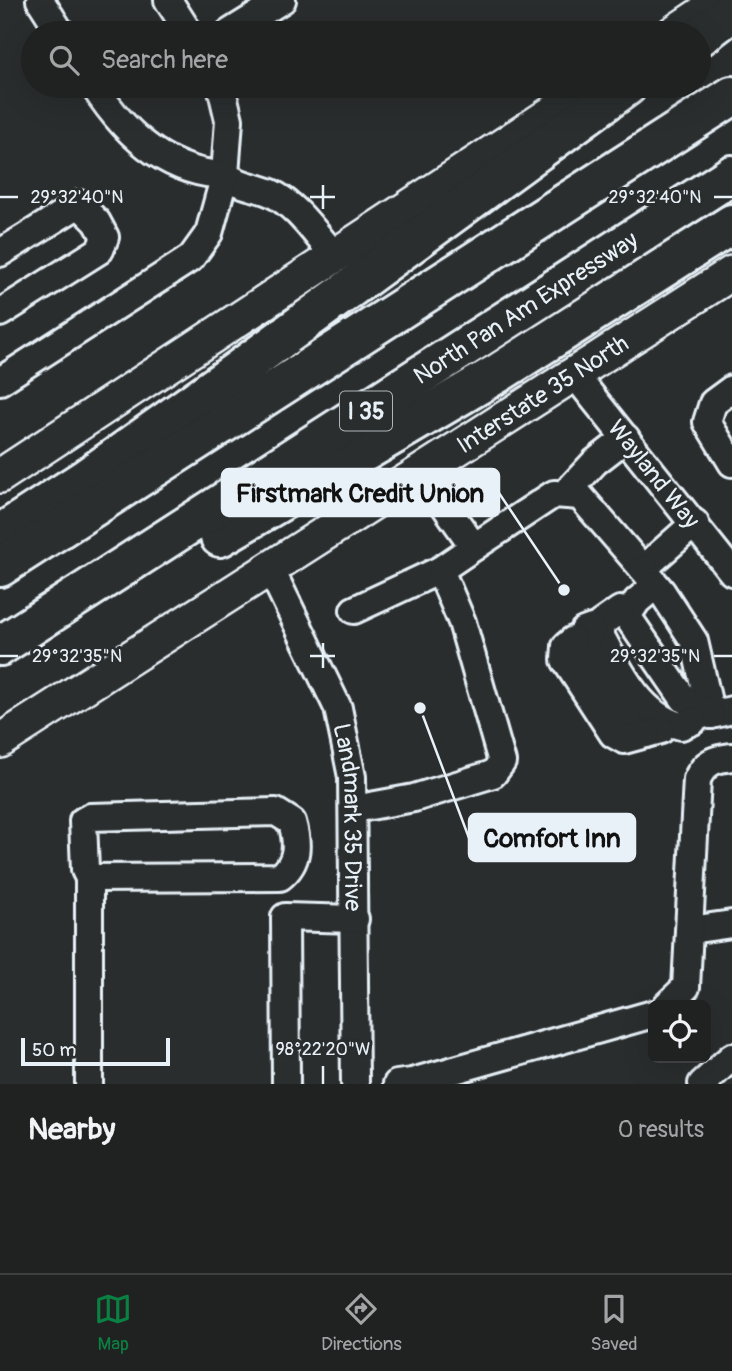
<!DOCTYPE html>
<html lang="en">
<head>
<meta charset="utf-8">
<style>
	:root { --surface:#202222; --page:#2d2f2f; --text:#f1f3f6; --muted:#a2a4a5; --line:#3d3f40; --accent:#0b8043 }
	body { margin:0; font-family:Pangolin,sans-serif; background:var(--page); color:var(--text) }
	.controls { position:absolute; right:21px; bottom:21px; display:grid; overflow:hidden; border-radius:10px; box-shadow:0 7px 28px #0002 }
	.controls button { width:63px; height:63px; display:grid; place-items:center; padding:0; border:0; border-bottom:2px solid var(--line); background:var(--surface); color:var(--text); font:35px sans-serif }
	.scale { position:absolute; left:21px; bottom:18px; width:149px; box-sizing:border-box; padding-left:7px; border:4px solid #e8f1f8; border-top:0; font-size:19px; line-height:24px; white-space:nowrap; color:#e8f1f8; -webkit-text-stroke:5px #2a2d2e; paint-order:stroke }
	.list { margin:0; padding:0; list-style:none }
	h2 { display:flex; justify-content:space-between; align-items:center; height:91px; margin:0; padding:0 28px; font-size:30px }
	h2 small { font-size:23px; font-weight:400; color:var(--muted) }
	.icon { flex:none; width:38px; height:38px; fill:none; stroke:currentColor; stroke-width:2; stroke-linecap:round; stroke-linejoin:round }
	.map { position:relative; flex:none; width:732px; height:1084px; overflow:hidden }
	.search { position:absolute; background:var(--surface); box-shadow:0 7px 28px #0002; left:21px; right:21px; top:21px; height:77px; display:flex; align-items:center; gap:18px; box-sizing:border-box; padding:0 24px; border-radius:38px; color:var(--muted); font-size:26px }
	.sheet { height:189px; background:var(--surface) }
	nav { display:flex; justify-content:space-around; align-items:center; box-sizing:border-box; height:98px; border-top:2px solid var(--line); background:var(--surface); font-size:19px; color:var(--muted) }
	nav a { display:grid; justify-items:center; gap:4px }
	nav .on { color:var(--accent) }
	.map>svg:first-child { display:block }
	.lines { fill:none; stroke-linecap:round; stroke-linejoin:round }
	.minor-casing { stroke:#e8f1f8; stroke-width:32 }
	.major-casing { stroke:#e8f1f8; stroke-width:38 }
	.highway-casing { stroke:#e8f1f8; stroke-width:44 }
	.minor { stroke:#2a2d2e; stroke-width:26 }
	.major { stroke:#2a2d2e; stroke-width:33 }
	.highway { stroke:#2a2d2e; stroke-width:38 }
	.ticks { fill:none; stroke:#e8f1f8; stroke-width:2.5 }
	.labels { text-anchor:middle; stroke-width:6; stroke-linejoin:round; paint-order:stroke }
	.shield { fill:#2a2d2e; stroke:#afb6bb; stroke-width:2 }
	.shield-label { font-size:23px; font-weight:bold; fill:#e8f1f8 }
	.street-label { font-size:24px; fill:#e8f1f8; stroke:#2a2d2e }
	.ticks-label { font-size:18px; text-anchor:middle; fill:#e8f1f8; stroke:#2a2d2e; stroke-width:6; stroke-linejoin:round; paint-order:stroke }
	.leader { fill:none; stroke:#e8f1f8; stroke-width:2.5 }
	.callout-dot { fill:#e8f1f8; stroke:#2a2d2e; stroke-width:2.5 }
	.callout { fill:#e8f1f8; stroke:#e8f1f8; stroke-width:2.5 }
	.callout-label { font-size:26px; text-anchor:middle; font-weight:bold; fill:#111 }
</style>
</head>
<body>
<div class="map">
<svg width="732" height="1084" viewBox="0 0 732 1084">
	<rect width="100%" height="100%" fill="#2a2d2e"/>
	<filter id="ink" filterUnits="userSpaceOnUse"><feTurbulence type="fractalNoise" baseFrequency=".0143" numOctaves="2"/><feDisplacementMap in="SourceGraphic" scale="14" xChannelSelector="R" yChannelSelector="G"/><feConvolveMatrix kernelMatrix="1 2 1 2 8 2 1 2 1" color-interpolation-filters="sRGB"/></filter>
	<g filter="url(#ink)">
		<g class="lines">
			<g class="minor-casing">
				<g id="minor">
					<path d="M 40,0 L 61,33"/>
					<path d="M 168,0 L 189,33"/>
					<path d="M 229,33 L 282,0"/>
					<path d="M 221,86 L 229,120 L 225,175 C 239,186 255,186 271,193 C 297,205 316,235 335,256"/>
					<path d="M 0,253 L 79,204 L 97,222 L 105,237 L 100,250 L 0,313"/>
					<path id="s1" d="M 574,374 L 732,572"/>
					<path d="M 0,381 L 191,258 L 209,233 L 225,175 C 166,173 124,133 94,86"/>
					<path d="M 732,389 L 713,403 L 707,422 L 732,463"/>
					<path d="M 566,493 L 595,462 L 626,438"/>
					<path d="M 474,547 L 554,494 L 580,496 L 643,569 L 695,523"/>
					<path id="s2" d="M 270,568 L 338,708 L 352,777 L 355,1084"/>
					<path d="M 643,569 L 662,592 L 694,641 L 711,715 L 732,710"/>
					<path d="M 656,585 L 637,601 L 627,616 L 684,699 L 711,715"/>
					<path d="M 354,610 L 440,570"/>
					<path d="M 620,610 L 600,624 L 598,631 C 617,666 639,716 681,726 L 693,721"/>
					<path d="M 592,628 L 584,631 L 583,641 L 632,728 L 646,734 L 661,730"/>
					<path d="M 573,640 L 566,646 L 565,660 L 613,734 L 624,740 L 646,734"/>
					<path d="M 354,809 L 414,798 L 493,774 L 502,762 L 462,622 L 440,570 L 474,547 L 421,472"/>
					<path d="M 276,812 L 292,822 C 298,843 299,862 280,877 L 89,878 L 85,870 L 83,821 L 90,817 Z"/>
					<path d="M 89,878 L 89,1084"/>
					<path d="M 690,930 L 732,924"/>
					<path d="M 667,1005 L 686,987 L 697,779 C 705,762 714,759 732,757"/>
					<path d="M 286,1084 L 285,917 L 355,919"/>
					<path d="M 397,1084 L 412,1082 L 653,1014"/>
					<path d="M 702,1084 L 732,1057"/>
				</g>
			</g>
			<g class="major-casing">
				<g id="major">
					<path d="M 673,33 L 721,1"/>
					<path d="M 0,476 L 593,86"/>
					<path id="s3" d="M 0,741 L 732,273"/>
				</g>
			</g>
			<g class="highway-casing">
				<g id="highway">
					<path d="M 699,37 L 732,12"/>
					<path d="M 0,534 L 85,479 L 237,371 L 627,86"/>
					<path d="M 220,537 L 500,372 L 732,224"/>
					<path d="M 0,567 L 732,96"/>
					<path id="s4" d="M 0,646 L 732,175"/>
				</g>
			</g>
			<use href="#minor" class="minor"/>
			<use href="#major" class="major"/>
			<use href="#highway" class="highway"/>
		</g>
	</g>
	<path class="ticks" d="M 323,185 L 323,209M 0,197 L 18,197M 310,197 L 335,197M 714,197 L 732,197M 323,643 L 323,668M 0,656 L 18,656M 310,656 L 335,656M 714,656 L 732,656M 323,1066 L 323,1084"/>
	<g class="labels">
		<rect class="shield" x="340" y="391.5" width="52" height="39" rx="5"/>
		<g class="shield-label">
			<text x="366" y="419">I 35</text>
		</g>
		<g class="street-label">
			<text dy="8" stroke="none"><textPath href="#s4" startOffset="625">North Pan Am Expressway</textPath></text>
			<text dy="8" stroke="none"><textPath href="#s3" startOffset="644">Interstate 35 North</textPath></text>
			<text dy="8" stroke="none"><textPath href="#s1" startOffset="128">Wayland Way</textPath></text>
			<text dy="8" stroke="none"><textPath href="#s2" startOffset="266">Landmark 35 Drive</textPath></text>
		</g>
	</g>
	<g class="ticks-label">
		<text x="77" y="203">29°32'40"N</text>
		<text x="655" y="203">29°32'40"N</text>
		<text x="77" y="662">29°32'35"N</text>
		<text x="655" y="662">29°32'35"N</text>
		<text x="323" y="1055">98°22'20"W</text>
	</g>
	<path class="leader" d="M564 590L499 493M420 708L469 838"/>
	<g class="callout-dot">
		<circle cx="564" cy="590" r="7"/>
		<circle cx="420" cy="708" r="7"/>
	</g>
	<g class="callout">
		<rect x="222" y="469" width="277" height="47" rx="7"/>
		<rect x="469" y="814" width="166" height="47" rx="7"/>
	</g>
	<g class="callout-label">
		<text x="360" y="502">Firstmark Credit Union</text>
		<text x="552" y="847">Comfort Inn</text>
	</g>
</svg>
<div class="controls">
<button><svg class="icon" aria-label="locate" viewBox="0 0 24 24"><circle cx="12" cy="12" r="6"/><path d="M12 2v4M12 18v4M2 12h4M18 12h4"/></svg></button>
</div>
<div class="scale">50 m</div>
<div class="search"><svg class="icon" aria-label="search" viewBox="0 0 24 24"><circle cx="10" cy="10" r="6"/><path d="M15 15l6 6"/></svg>Search here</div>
</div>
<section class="sheet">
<h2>Nearby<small>0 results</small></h2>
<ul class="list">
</ul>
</section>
<nav>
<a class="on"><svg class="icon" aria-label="map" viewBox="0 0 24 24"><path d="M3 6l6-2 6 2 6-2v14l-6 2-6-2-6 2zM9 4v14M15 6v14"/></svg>Map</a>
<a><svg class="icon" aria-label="directions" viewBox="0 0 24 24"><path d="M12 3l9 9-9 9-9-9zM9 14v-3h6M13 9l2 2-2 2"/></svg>Directions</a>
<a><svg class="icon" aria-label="saved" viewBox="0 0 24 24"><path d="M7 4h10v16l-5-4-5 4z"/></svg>Saved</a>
</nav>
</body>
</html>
